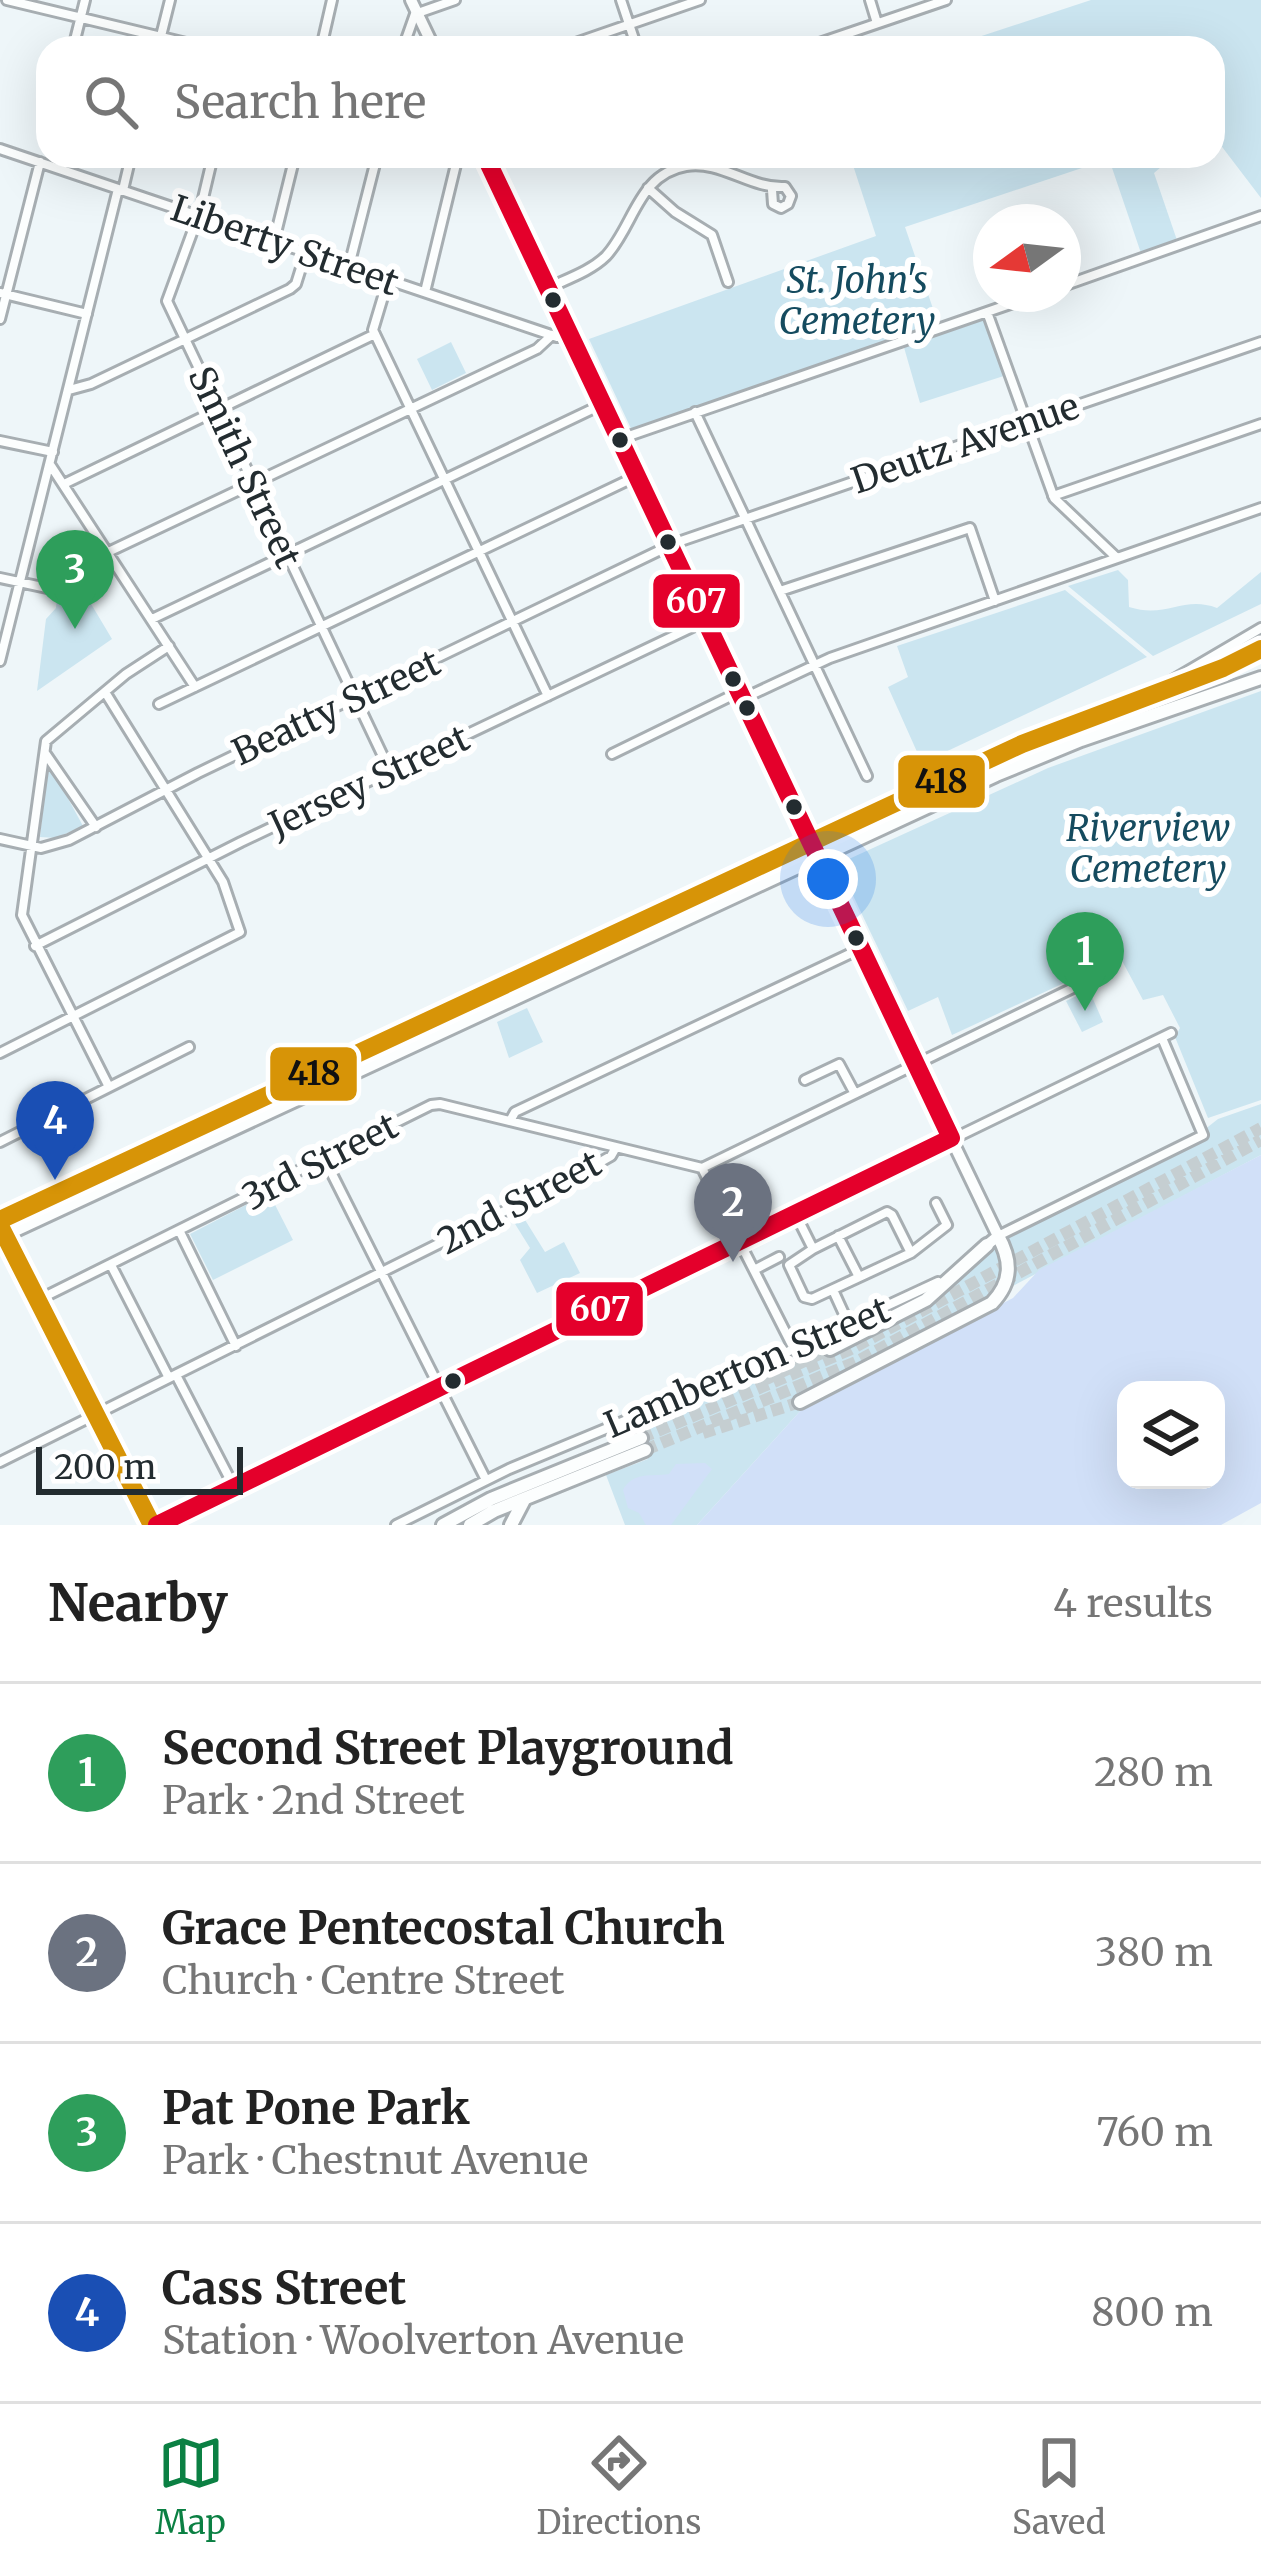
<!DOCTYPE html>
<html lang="en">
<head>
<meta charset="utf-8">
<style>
	:root { --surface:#fff; --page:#f2f2f2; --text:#222; --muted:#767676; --line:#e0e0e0; --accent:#0b8043 }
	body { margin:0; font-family:Merriweather,serif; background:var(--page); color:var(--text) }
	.controls { position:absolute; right:36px; bottom:36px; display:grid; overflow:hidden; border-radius:24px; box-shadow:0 12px 48px #0002 }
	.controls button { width:108px; height:108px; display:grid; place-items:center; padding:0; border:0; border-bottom:3px solid var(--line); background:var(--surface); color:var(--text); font:60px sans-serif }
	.compass { position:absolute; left:973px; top:204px; width:108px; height:108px; border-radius:50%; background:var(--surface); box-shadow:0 12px 48px #0002; rotate:255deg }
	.scale { position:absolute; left:36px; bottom:30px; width:207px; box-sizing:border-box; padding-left:12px; border:6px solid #232c30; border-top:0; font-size:33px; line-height:42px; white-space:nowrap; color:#232c30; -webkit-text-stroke:9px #fff; paint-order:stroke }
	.you { position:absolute; left:828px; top:879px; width:42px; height:42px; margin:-30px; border:9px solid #fff; border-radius:50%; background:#1a73e8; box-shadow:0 0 0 18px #1a73e833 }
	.badge { display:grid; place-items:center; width:78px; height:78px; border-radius:50%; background:var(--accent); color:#fff; font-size:39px; font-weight:700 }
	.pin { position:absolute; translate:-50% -99px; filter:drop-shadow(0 3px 6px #0008) }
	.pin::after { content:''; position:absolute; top:63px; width:42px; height:36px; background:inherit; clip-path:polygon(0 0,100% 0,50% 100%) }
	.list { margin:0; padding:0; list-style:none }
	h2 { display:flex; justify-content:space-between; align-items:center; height:156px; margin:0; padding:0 48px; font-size:51px }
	h2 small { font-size:39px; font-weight:400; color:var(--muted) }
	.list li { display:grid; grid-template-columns:78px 1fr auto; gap:36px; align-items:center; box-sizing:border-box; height:180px; padding:0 48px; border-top:3px solid var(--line) }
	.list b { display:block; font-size:45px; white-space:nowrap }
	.list p { margin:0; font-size:39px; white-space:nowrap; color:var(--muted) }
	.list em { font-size:39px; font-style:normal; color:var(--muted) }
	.icon { flex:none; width:66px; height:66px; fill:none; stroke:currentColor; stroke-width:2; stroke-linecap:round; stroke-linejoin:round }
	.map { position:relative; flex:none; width:1261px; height:1525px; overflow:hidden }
	.search { position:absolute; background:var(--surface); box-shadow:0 12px 48px #0002; left:36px; right:36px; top:36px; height:132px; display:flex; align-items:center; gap:30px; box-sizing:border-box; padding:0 42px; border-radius:36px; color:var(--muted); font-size:45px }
	.sheet { height:876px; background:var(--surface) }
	nav { display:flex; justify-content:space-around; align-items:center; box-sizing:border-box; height:168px; border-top:3px solid var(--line); background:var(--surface); font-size:33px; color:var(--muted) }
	nav a { display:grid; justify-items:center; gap:6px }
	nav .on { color:var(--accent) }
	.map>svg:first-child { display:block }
	.green { fill:#cbe5f0 }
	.water { fill:#d1e0f8; fill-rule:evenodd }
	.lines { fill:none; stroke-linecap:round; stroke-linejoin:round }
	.highway-tunnel { stroke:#c5ced1; stroke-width:12; stroke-dasharray:12 6; stroke-linecap:butt }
	.minor-casing { stroke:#a7aeb2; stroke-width:14 }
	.major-casing { stroke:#a7aeb2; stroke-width:16 }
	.highway-casing { stroke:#a7aeb2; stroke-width:18 }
	.minor { stroke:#fcfefe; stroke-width:8 }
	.major { stroke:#fcfefe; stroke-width:10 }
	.highway { stroke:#fcfefe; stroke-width:12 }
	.bus-1-casing { stroke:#fff; stroke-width:27 }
	.bus-2-casing { stroke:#fff; stroke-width:27 }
	.bus-1 { stroke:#d79407; stroke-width:18 }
	.bus-2 { stroke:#e4002b; stroke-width:18 }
	.bus-dot { fill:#232c30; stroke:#fff; stroke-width:4.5 }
	.labels { text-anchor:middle; stroke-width:12; stroke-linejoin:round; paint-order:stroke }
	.street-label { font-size:36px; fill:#232c30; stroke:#fff }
	.park-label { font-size:36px; font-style:italic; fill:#154b5f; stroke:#fff }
	.line-badge { stroke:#fff; stroke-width:4.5 }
	.badge-label { font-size:33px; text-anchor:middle; font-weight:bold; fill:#fff }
	.pale-badge-label { font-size:33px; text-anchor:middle; font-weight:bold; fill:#111 }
</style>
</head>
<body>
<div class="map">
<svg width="1261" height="1525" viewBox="0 0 1261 1525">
	<rect width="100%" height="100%" fill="#eef6f9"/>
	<path class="green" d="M 1091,0 L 1261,0 L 1261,198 L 1213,135 L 1213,48 L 945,48 Z
		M 850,156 L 1174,156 L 1154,173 L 1180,249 L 1144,262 L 1109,159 L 905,227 L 940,329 L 992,312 L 1013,373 L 920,403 L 903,344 L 634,435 L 589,339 L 876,236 Z
		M 451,342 L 466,373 L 432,390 L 417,359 Z
		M 1118,570 L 1128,580 L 1129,607 C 1167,619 1183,595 1217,608 L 1261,572 L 1261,604 L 1153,656 L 1068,586 Z
		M 78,582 L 112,639 L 37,691 L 46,619 L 56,608 L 57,595 Z
		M 1065,590 L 1147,657 L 922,763 L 888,687 L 908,677 L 897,646 Z
		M 1261,691 L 1261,1100 L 1208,1118 L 1175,1037 L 1180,1028 L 1163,995 L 1143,1000 L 1120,957 L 952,1035 L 938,997 L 908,1011 L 838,864 L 1048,768 Z
		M 52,769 L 83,826 L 56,838 L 40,837 L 47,771 Z
		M 1089,990 L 1103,1022 L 1082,1032 L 1066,1001 Z
		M 527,1008 L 543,1042 L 509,1058 L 497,1022 Z
		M 1261,1104 L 1261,1155 L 1011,1287 L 1013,1267 L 1008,1234 L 1077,1202 L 1086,1189 L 1204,1130 L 1218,1119 Z
		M 269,1193 L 293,1240 L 213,1280 L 190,1234 Z
		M 522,1215 L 545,1252 L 564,1242 L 580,1273 L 537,1293 L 520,1260 L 530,1248 L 512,1219 Z
		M 995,1249 L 1001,1252 C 1010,1277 996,1295 978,1310 L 799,1396 L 803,1408 L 697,1525 L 625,1525 L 606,1475 L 648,1459 L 636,1421 L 826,1341 L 831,1352 L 937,1297 L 988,1251 Z"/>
	<path class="water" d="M 1261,1155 L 1261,1503 L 1221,1525 L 697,1525 L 803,1408 L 1013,1298 L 1039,1270 ZM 1126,1390 L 1216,1390 L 1216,1480 L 1126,1480 Z
		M 705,1463 L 712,1469 L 671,1525 L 646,1525 L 639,1513 L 628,1508 L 623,1490 C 633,1471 652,1477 669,1474 L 676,1464 Z"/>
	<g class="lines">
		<path class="highway-tunnel" d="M 762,1381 L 830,1349
			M 703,1433 L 800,1402
			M 641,1438 L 849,1350 L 1261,1128
			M 645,1450 L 856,1362 L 1261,1140"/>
		<g class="minor-casing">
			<path id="minor" d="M 7,0 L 207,48
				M 621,0 L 637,48
				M 870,0 L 877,23
				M 73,48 L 85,0
				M 158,48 L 170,0
				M 321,48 L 332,0
				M 403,48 L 415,14 L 455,0
				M 561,48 L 700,0
				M 805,48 L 946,0
				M 0,149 L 557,337 L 569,336
				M 213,156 L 200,211 L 167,301 L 390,771
				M 673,156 L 677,168
				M 648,188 L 675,212 L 712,235 L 728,282
				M 123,190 L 131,156
				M 274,241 L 295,156
				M 349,266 L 377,156
				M 388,280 L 373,330 L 548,696
				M 1063,286 L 1261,216
				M 548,288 C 567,279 591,271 606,256 C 634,226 638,174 686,166 C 721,160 750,189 785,187 L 791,196 L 788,204 L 781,208 L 773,204 L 772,190
				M 425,292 L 458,156
				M 0,293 L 87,314
				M 987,312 L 1054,498 L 1117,558
				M 0,319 L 40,162
				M 69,390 L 91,384 L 290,289 L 296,284 L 306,252
				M 695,412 L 867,776
				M 620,439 L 1039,294
				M 0,441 L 53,452
				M 51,466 L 195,687
				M 66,483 L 375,334
				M 1053,496 L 1261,424
				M 0,578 L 47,588 L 104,554 L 537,349 L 552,335
				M 780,591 L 970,528 L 995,601
				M 152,619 L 603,404
				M 0,661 L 118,189
				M 1164,685 L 1261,628
				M 740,700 L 830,658 L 1261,508
				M 159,704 L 637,476
				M 45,753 L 96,827
				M 612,754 L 737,693
				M 0,839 L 41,848 L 69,840 L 198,773 L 675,543 L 1261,342
				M 35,946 L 241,842 L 703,622
				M 0,1053 L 240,932 L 223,882 L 105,692
				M 805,1080 L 839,1064 L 854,1092
				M 109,1087 L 22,915 L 46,741 L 126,674 L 169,646
				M 510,1121 L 515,1112 L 860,949
				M 0,1142 L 189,1047
				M 324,1158 L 486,1480
				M 702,1168 L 794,1349
				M 796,1215 L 813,1249
				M 0,1226 L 152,1525
				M 179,1230 L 236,1346
				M 838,1236 L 859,1277
				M 998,1236 L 1203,1135 L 1162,1038
				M 911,1253 L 892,1215 L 887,1212 L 813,1249 L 789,1265 L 804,1297 L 812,1299 L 911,1253 L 947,1225 L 936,1203
				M 111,1265 L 169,1378
				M 754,1270 L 779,1257
				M 833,1290 L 849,1325
				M 38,1300 L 431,1105 L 440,1104 L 702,1168 L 1110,970
				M 176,1375 L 234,1487
				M 0,1462 L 581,1173 L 611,1156 L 615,1149
				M 157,1525 L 1171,1033
				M 396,1525 L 509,1469 L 757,1366 L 938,1282"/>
		</g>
		<g class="major-casing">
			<path id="major" d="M 411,0 L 434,48
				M 485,156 L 737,693 L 998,1236 L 987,1245"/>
		</g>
		<g class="highway-casing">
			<path id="highway" d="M 0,1220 L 1022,744 L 1223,668 L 1261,649
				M 0,1237 L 996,775 L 1081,740 L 1261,678
				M 830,1349 L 926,1300 L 987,1245
				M 800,1402 L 992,1303 C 1012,1282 1012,1261 998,1236
				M 443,1525 L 491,1499 L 641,1438
				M 470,1525 L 494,1511 L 645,1450
				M 511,1525 L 524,1500"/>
		</g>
		<use href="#minor" class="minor"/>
		<use href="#major" class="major"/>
		<use href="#highway" class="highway"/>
		<g class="bus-1-casing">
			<path id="bus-1" d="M 0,1220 L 1022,744 L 1223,668 L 1261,649
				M 0,1226 L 152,1525"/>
		</g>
		<g class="bus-2-casing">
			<path id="bus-2" d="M 157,1525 L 951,1138 L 485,156"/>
		</g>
		<use href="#bus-1" class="bus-1"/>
		<use href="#bus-2" class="bus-2"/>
	</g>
	<g class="bus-dot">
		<circle cx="553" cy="300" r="10"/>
		<circle cx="620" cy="440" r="10"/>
		<circle cx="668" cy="542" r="10"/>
		<circle cx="733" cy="679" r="10"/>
		<circle cx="747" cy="708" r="10"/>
		<circle cx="794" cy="807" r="10"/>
		<circle cx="856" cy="938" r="10"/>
		<circle cx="453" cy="1381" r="10"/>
	</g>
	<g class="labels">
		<g class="street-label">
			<text transform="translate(285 245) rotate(19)" y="13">Liberty Street</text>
			<text transform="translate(965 443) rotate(-19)" y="13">Deutz Avenue</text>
			<text transform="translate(245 467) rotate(65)" y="13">Smith Street</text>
			<text transform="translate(336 707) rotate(-25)" y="13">Beatty Street</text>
			<text transform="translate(369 781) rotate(-25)" y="13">Jersey Street</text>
			<text transform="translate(320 1161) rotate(-27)" y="13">3rd Street</text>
			<text transform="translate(519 1202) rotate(-28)" y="13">2nd Street</text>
			<text transform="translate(747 1367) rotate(-23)" y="13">Lamberton Street</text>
		</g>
		<g class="park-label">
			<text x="857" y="293">St. John's<tspan x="857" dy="41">Cemetery</tspan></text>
			<text x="1148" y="841">Riverview<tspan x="1148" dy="41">Cemetery</tspan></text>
		</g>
	</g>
	<g class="line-badge">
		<rect x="651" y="572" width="91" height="58" rx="12" fill="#e4002b"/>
		<rect x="896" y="753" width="91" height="57" rx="12" fill="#d79407"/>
		<rect x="268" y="1045" width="91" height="58" rx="12" fill="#d79407"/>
		<rect x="554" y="1280" width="91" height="58" rx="12" fill="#e4002b"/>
	</g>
	<g class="badge-label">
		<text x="696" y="613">607</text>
		<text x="600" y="1321">607</text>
	</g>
	<g class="pale-badge-label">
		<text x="941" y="793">418</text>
		<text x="314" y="1085">418</text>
	</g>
</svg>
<div class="controls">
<button><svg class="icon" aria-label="layers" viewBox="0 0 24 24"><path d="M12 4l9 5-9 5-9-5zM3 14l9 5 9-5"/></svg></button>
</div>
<svg class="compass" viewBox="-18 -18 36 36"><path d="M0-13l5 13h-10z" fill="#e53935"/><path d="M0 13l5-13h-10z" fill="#767676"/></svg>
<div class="scale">200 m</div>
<div class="you"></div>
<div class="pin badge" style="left:1085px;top:1011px;background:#2e9e5b">1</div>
<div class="pin badge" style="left:733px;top:1262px;background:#6b7280">2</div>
<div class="pin badge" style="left:75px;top:629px;background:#2e9e5b">3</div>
<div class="pin badge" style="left:55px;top:1180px;background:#1a4fb4">4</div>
<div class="search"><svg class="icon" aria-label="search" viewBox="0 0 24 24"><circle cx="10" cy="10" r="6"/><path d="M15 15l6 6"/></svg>Search here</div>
</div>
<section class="sheet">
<h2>Nearby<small>4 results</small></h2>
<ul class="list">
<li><span class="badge" style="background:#2e9e5b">1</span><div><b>Second Street Playground</b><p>Park · 2nd Street</p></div><em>280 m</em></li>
<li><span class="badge" style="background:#6b7280">2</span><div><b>Grace Pentecostal Church</b><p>Church · Centre Street</p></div><em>380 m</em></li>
<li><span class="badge" style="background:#2e9e5b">3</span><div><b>Pat Pone Park</b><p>Park · Chestnut Avenue</p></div><em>760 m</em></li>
<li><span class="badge" style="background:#1a4fb4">4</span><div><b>Cass Street</b><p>Station · Woolverton Avenue</p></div><em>800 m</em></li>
</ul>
</section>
<nav>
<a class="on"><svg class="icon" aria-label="map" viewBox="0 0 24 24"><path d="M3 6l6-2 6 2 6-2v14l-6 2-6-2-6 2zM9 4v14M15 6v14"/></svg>Map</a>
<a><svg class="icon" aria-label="directions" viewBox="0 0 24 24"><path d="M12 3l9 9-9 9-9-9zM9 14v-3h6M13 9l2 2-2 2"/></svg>Directions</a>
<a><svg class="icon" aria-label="saved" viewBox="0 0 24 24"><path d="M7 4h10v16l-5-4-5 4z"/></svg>Saved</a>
</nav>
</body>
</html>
